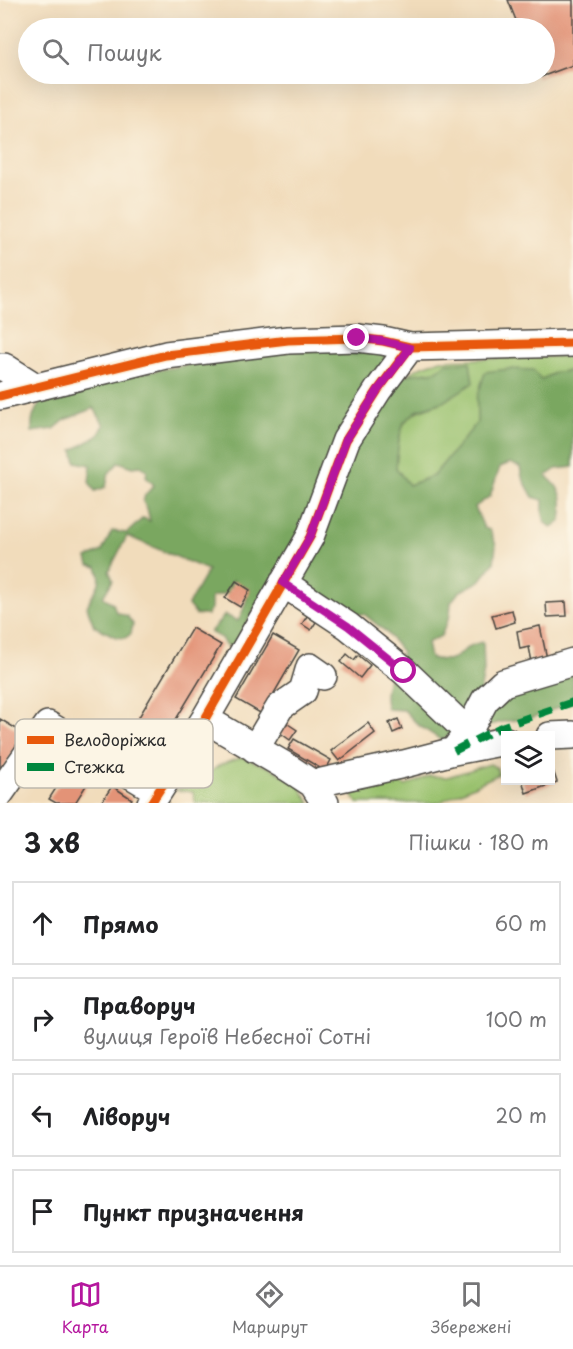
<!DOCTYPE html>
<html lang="uk">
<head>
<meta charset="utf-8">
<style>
	:root { --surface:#fff; --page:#f2f2f2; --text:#202124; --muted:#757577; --line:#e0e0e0; --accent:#b5179e }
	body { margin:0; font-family:"Playpen Sans",sans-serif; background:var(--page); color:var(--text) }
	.controls { position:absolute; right:18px; bottom:18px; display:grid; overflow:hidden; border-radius:0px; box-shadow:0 6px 24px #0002 }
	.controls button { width:54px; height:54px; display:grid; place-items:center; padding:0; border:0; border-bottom:2px solid var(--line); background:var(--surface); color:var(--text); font:30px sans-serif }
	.stop { position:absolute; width:18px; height:18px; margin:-14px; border:4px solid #b5179e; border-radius:50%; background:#fff }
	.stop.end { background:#b5179e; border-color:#fff; box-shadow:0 2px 6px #0008 }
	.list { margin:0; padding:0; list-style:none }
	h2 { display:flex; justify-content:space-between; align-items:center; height:78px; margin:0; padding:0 24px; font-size:26px }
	h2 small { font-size:20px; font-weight:400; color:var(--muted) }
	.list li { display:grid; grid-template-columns:39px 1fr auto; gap:18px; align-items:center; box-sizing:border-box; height:84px; margin:0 12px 12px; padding:0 12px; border:2px solid var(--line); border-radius:0px }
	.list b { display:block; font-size:22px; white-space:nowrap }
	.list p { margin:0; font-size:20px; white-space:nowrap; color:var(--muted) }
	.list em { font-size:20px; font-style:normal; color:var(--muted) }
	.icon { flex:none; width:33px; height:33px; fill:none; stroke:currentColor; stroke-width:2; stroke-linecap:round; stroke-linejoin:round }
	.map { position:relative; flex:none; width:573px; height:803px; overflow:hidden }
	.search { position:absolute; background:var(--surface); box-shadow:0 6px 24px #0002; left:18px; right:18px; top:18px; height:66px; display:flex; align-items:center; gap:15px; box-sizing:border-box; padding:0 21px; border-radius:33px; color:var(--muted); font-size:22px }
	.sheet { height:462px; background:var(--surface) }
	nav { display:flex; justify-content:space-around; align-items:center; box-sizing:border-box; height:84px; border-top:2px solid var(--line); background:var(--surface); font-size:16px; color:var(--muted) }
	nav a { display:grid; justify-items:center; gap:3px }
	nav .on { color:var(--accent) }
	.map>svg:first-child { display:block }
	.green { fill:#99c16d; stroke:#62764c; stroke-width:1.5 }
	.forest { fill:#7aa760; stroke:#526946; stroke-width:1.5 }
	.building { fill:#e39377 }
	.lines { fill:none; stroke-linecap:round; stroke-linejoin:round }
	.minor-casing { stroke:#494641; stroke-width:30 }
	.minor { stroke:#fff; stroke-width:27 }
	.quiet { stroke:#00873e; stroke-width:8; stroke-dasharray:15 8; stroke-linecap:butt }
	.cycleway-casing { stroke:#fcf5e5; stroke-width:13 }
	.cycleway { stroke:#e8590c; stroke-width:9 }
	.route { stroke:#b5179e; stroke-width:8 }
	.key { fill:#fcf5e5; stroke:#bdb8ad; stroke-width:1.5 }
	.key-label { font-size:16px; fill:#2b2b2b }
</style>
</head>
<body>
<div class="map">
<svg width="573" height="803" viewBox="0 0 573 803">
	<rect width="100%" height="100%" fill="#fcf5e5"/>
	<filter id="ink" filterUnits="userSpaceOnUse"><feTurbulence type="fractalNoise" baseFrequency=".0167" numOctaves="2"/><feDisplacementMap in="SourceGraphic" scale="12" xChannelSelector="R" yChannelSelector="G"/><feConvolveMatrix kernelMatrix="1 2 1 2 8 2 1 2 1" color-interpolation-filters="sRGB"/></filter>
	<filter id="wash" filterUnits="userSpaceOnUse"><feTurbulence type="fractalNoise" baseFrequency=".008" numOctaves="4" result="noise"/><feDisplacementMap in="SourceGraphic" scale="24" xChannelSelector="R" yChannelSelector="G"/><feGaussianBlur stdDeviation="1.35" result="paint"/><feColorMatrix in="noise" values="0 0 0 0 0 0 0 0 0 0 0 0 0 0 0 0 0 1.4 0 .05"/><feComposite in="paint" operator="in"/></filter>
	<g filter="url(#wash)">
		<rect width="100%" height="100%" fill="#f1dcbb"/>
		<path class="green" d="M 573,356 L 573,371 L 556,372 L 541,380 L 477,398 L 477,423 L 468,435 L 433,476 L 409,485 C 404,481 397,473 396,466 C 395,457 400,427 406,421 C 415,410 430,407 443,402 L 447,363 L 437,371 L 406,375 L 420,367 L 440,360 Z
			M 242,757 L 273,769 L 299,785 L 310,803 L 195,803 L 193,792 L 176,790 L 197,781 L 220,765 Z
			M 490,764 L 497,768 L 499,774 L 438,803 L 357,803 L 349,789 L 392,780 L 406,786 L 429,776 L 447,777 Z"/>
		<path class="forest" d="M 300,344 L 383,352 L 385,359 L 299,533 L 233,647 L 225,645 L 221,638 L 210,632 L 225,615 L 238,621 C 245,609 245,601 250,590 L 233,580 L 227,593 L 211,597 L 211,608 L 207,615 L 196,615 L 188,605 L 208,570 L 127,536 L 109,571 L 113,580 L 103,597 L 113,603 L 116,612 L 127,616 L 133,624 L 131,634 L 125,638 L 116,637 L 94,626 L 87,607 C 93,590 105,585 97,567 L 89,565 L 87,558 L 102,551 L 112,531 L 127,533 L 143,518 L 150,521 L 147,508 L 143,502 L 145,495 L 154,485 L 146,477 L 147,470 L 140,466 L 133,467 L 119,462 L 109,473 L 106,487 L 95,491 L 89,482 L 91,465 L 76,462 L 73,450 L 98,436 L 104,425 L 94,408 L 65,420 L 54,429 L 32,432 C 30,415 39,402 51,390 Z
			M 470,362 L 473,383 L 443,402 L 418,410 L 404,422 L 399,439 L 396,468 L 409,485 L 433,476 L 477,423 L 477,398 L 485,372 L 509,369 L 533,370 L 541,380 L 556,372 L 573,371 L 573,467 L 556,469 L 546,476 C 564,490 564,500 561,521 L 552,527 L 545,523 L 543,514 L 543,500 L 533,497 L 522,477 L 520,467 L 510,463 L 500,467 L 490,496 L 475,507 L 484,528 L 490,530 L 496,545 L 494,563 L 480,581 L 459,592 L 451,602 L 450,615 L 441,636 L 427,643 L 430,658 C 464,666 456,646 483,642 L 484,670 L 478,705 L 460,731 L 441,740 L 418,725 L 404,710 L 387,709 C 380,688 392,670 402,652 L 386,632 L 364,614 L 336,614 L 296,576 L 359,439 L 390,385 L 406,375 L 437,371 L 447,363 Z
			M 573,669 L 573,702 L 529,719 L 506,721 L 478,728 L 497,699 Z"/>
		<g id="blocks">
			<path class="building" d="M 508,0 L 573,0 L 573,65 L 538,78 L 536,74 L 544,74 L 544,28 L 519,28 Z
				M 236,581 L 250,590 L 240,607 L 225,598 Z
				M 566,602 L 567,616 L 547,617 L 546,603 Z
				M 512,610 L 515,622 L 496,628 L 492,615 Z
				M 307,616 L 316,622 L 311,630 L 302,624 Z
				M 540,626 L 547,659 L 532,662 L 529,647 L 520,649 L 517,631 Z
				M 192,628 L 221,645 L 155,754 L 127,737 Z
				M 273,635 L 299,650 L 262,714 L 236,699 Z
				M 347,654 L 354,660 L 358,655 L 370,665 L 360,678 L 341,662 Z
				M 0,719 L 25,734 L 3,769 L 0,767 Z
				M 398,719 L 402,729 L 393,733 L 389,723 Z
				M 285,722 L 297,730 L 290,740 L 279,732 Z
				M 368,723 L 375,733 L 339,761 L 331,751 Z
				M 294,739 L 331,760 L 325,771 L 288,749 Z
				M 72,763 L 92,776 L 75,803 L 56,803 L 49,799 Z
				M 551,764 L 557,782 L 526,793 L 522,780 L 550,780 Z
				M 112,786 L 132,799 L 129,803 L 101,803 Z"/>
		</g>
	</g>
	<g filter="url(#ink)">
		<use href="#blocks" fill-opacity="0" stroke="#494641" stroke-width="1.5"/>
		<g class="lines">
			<g class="minor-casing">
				<path id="minor" d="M 0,367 L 4,367 L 34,386
					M 0,396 L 166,355 L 288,340 L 357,338 L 383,341 L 410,347 L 573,343
					M 283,583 L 348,626 L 404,671 L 468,732
					M 205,719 L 287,767 L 313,784 L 325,803
					M 550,736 L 573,735
					M 255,749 L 280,707 L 303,691 L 310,667 L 323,676
					M 454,751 L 506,741
					M 313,784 L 404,764 L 454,751 L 468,732 L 485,700 L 503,683 L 573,662
					M 0,793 L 48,725 L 158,791
					M 151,803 L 205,719 L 310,537 L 346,440 L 378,390 L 410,347"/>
			</g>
			<use href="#minor" class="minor"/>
			<path class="quiet" d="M 454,751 L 501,727 L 573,702"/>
			<g class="cycleway-casing">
				<path id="cycleway" d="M 0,396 L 166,355 L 288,340 L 357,338 L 383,341 L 410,347 L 573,343
					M 151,803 L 205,719 L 310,537 L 346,440 L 378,390 L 410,347"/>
			</g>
			<use href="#cycleway" class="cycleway"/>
		</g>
	</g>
	<g class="lines" filter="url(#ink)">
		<path class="route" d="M 357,338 L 383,341 L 410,348 L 378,390 L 346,440 L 310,537 L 283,583 L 348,626 L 404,671"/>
	</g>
	<rect x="15" y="719" width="198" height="69" rx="9" class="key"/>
	<rect x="27" y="736" width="27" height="8" fill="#e8590c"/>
	<rect x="27" y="763" width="27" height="8" fill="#00873e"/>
	<g class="key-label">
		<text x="64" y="746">Велодоріжка</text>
		<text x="64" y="773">Стежка</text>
	</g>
</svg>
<div class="controls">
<button><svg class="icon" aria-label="layers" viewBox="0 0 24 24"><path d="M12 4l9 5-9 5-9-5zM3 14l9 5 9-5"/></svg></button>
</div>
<div class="stop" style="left:404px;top:671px"></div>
<div class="stop end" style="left:357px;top:338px"></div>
<div class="search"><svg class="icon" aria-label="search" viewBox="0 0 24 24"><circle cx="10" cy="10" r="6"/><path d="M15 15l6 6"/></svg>Пошук</div>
</div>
<section class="sheet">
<h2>3 хв<small>Пішки · 180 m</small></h2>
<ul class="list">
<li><svg class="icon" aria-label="ahead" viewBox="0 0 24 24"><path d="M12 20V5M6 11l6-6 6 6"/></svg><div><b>Прямо</b></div><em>60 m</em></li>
<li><svg class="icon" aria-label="right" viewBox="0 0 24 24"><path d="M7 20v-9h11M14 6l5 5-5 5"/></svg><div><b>Праворуч</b><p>вулиця Героїв Небесної Сотні</p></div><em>100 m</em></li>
<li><svg class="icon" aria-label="left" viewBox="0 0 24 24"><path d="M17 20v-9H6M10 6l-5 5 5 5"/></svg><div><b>Ліворуч</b></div><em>20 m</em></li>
<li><svg class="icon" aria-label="arrive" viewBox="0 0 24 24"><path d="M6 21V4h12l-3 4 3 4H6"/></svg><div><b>Пункт призначення</b></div></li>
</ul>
</section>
<nav>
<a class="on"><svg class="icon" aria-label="map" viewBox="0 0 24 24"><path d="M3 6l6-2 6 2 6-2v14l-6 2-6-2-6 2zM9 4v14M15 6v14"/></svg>Карта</a>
<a><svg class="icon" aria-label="directions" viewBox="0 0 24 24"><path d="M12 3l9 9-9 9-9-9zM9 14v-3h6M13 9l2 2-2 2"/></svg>Маршрут</a>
<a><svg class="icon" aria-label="saved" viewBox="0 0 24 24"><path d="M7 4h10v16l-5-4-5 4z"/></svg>Збережені</a>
</nav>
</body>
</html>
